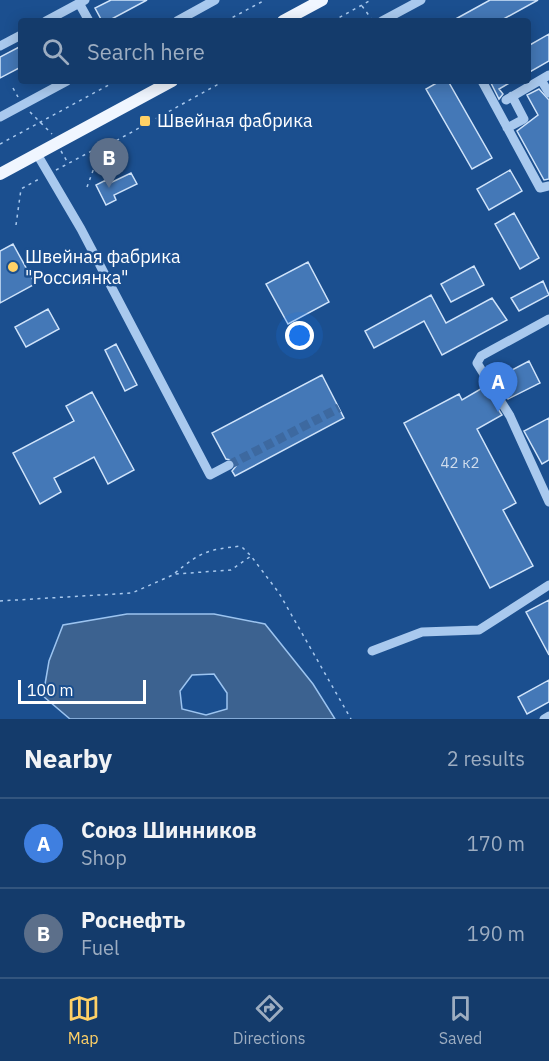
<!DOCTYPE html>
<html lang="en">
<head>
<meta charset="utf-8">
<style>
	:root { --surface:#143b6b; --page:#1d4271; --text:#f1f3f6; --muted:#9dadc1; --line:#33557e; --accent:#ffd166 }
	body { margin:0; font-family:"IBM Plex Sans",sans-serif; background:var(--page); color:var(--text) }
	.scale { position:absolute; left:18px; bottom:15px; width:128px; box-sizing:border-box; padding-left:6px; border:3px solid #fff; border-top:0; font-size:16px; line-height:21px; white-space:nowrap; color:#fff; -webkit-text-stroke:4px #1b4f8f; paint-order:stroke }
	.you { position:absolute; left:300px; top:336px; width:21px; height:21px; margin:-15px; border:4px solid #fff; border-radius:50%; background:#1a73e8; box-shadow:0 0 0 9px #1a73e833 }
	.badge { display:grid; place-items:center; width:39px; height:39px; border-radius:50%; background:var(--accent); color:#fff; font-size:20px; font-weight:700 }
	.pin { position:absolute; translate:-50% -50px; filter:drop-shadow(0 2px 3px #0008) }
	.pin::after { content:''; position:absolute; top:32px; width:21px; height:18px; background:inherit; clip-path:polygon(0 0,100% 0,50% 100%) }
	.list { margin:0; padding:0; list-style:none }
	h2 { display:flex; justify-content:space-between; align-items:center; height:78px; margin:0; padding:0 24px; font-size:26px }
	h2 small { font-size:20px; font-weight:400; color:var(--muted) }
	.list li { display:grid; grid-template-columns:39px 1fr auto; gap:18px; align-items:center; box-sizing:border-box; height:90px; padding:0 24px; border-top:2px solid var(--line) }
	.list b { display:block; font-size:22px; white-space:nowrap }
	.list p { margin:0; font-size:20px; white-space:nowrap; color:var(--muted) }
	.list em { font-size:20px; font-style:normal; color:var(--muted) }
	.icon { flex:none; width:33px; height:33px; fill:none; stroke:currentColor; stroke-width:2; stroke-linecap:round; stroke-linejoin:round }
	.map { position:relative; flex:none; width:549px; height:719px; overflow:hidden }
	.search { position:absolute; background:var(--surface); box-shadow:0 3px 15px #0003; left:18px; right:18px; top:18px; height:66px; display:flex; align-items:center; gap:15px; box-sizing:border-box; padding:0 21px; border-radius:6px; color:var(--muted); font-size:22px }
	.sheet { height:258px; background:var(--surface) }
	nav { display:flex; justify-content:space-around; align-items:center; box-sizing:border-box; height:84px; border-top:2px solid var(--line); background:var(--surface); font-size:16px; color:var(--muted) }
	nav a { display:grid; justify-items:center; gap:3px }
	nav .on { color:var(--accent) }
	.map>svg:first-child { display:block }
	.water { fill:#3c6290; stroke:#9cc4f0; stroke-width:1.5; fill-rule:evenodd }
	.building { fill:#4478b7; stroke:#cfe3fa; stroke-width:1.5 }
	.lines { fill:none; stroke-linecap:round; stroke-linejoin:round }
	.minor-tunnel { stroke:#3d69a0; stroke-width:9; stroke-dasharray:9 4.5; stroke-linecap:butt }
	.path { stroke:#a9c9ee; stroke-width:1.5; stroke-dasharray:3 4.5; stroke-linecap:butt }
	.minor { stroke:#a9c9ee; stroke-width:9 }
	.major { stroke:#f0f6ff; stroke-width:12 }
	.poi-dot { fill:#ffd166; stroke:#1b4f8f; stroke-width:2 }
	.labels { text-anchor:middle; stroke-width:5; stroke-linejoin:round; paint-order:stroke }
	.number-label { font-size:15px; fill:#d0dded }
	.poi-label { font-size:18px; fill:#fff; stroke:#1b4f8f; text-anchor:start }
</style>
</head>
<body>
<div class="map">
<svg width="549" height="719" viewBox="0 0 549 719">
	<rect width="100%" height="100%" fill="#1b4f8f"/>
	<path class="water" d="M 127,614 L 214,614 L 265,624 L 313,684 L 335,719 L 70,719 L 43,696 L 49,661 L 63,625 ZM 214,674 L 227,693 L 227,709 L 206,715 L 182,709 L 180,691 L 192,675 Z"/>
	<path class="building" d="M 111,0 L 147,0 L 108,21 L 102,21 L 95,8 Z
		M 490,0 L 538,0 L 500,21 L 452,21 Z
		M 549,34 L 549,61 L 528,73 L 528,46 Z
		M 21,46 L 21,67 L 0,78 L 0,57 Z
		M 440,81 L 448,81 L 492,158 L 472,169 L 426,89 Z
		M 490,81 L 513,81 L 499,89 L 503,94 L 499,99 Z
		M 539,89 L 549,100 L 549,179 L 544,180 L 517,131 L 538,115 L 527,95 Z
		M 510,170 L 522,191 L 489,210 L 477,189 Z
		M 131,173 L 137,184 L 114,195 L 116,200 L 106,205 L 96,185 L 106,180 L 108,184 Z
		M 514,213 L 539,258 L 520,269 L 495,224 Z
		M 13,244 L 35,284 L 0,303 L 0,251 Z
		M 308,262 L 329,302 L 288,324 L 266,284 Z
		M 474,266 L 484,285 L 451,302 L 441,284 Z
		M 543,281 L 549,295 L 519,311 L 511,298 Z
		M 431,295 L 446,323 L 492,298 L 507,320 L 442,355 L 424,321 L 374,348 L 365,331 Z
		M 48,309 L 59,329 L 26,347 L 15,327 Z
		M 116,344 L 137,385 L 125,391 L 105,350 Z
		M 529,361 L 540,383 L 508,399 L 497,378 Z
		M 322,375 L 344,418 L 235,476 L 232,471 L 236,466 L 235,461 L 226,459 L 212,433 Z
		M 484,387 L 502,415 L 477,429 L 516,503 L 503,510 L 533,566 L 490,588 L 404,423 L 459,394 L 462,400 Z
		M 92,392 L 134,470 L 108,484 L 94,457 L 54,478 L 61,492 L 40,504 L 13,453 L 74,421 L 66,406 Z
		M 549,418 L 549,460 L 542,464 L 524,431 Z
		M 549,600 L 549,655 L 526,612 Z
		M 549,680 L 549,702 L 527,714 L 518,697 Z"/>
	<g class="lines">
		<path class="minor-tunnel" d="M 229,465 L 339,408"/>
		<path class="path" d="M 362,6 L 373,21
			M 226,21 L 265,0
			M 333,21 L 371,0
			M 13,88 L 18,97
			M 30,112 L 52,134
			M 0,144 L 116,81
			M 61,151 L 68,163
			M 56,170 L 103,145 L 112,143 L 224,81
			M 87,187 L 102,146
			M 16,225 L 21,189 L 41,178
			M 175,573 C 202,551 207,550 241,546 L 251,556
			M 0,601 L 132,593 L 175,574 L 231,570 L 251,556 L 279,593 L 351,719"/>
		<path class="minor" d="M 79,3 L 89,21
			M 46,21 L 85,0
			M 177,21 L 215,0
			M 382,21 L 421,0
			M 0,46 L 21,35
			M 541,80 L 549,93
			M 482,81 L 540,188 L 549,186
			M 506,100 L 549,75
			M 0,117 L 67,81
			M 507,128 L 524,119 L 512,96
			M 37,154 L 81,229 L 210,475 L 229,465
			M 549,319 L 481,356 L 477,363 L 510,416 L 549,502
			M 372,651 L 422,632 L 479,630 L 549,585
			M 544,719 L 549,716"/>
		<path class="major" d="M 283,21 L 322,0
			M 0,174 L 172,81"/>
	</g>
	<g class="poi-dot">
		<rect x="139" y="115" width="12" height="12" rx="3"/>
		<circle cx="13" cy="267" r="6"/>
	</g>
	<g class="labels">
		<g class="number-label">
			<text x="460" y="468">42 к2</text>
		</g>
		<g class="poi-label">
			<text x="157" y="127">Швейная фабрика</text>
			<text x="25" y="263">Швейная фабрика<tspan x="25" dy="21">"Россиянка"</tspan></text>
		</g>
	</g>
</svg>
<div class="scale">100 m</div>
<div class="you"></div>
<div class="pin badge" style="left:498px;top:412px;background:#3f7fe0">A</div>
<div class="pin badge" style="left:109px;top:188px;background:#5c6f8a">B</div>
<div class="search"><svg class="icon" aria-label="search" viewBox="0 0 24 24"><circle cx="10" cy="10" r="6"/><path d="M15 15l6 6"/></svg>Search here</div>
</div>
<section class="sheet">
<h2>Nearby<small>2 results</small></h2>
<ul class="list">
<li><span class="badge" style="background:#3f7fe0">A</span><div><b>Союз Шинников</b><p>Shop</p></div><em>170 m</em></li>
<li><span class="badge" style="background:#5c6f8a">B</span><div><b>Роснефть</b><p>Fuel</p></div><em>190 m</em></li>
</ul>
</section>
<nav>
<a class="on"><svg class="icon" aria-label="map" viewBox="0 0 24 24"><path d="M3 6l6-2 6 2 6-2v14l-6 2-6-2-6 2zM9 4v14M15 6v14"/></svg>Map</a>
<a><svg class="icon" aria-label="directions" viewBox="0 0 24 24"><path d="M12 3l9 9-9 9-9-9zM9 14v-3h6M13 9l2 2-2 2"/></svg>Directions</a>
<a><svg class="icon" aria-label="saved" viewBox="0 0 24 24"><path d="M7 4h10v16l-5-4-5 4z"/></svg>Saved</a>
</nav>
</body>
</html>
